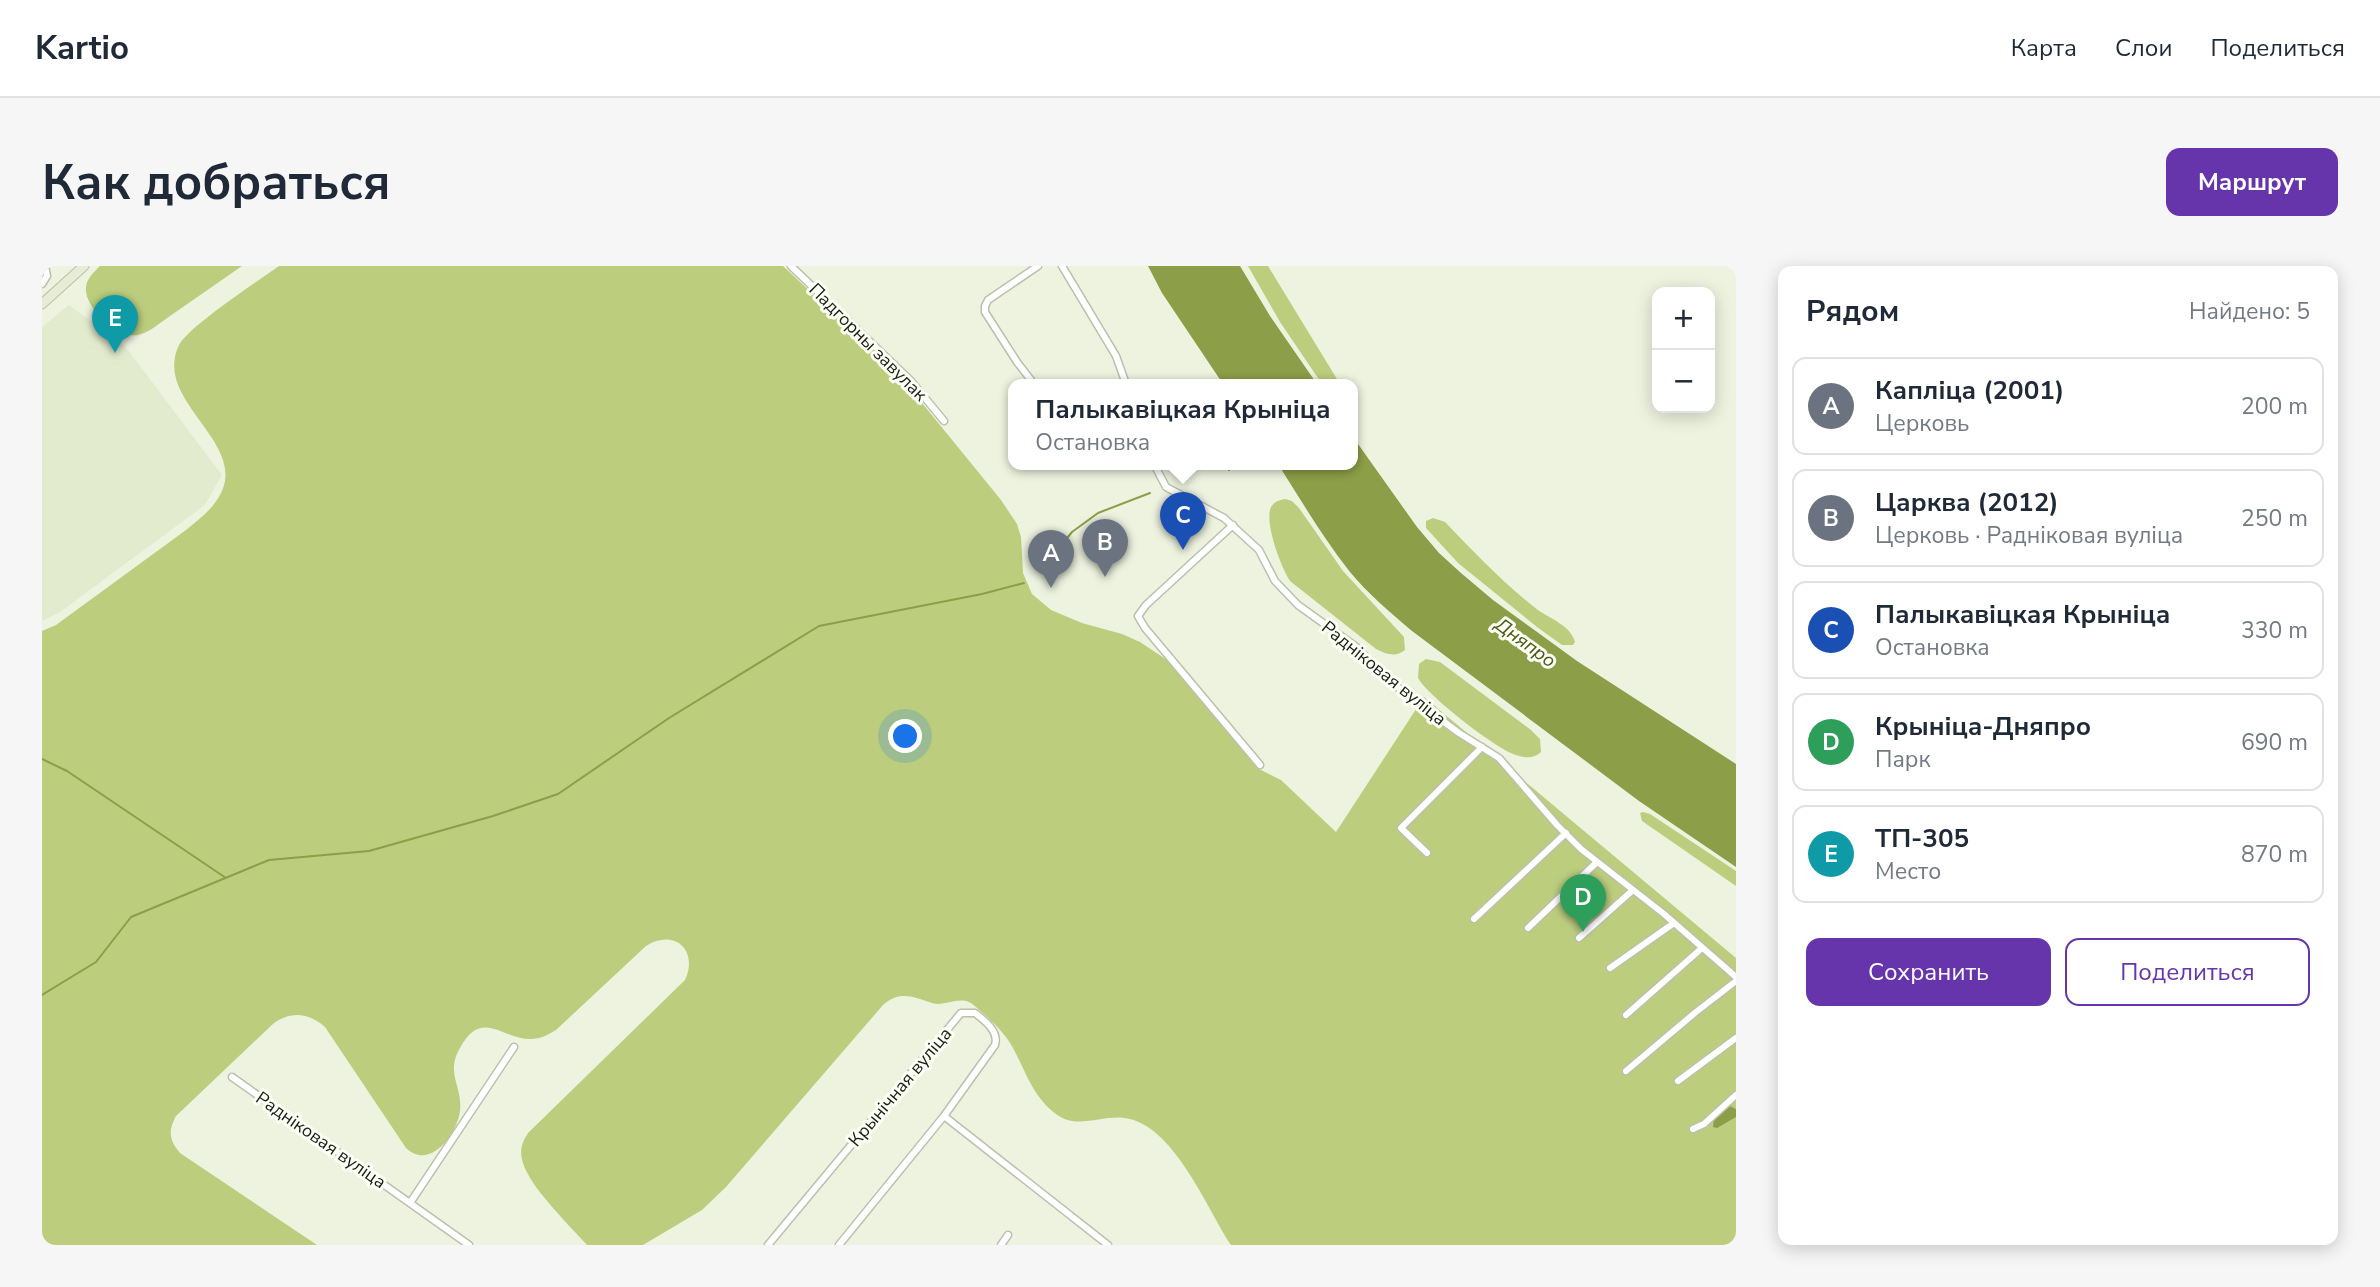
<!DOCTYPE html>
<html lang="ru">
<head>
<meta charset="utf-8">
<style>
	:root { --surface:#fff; --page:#f6f6f7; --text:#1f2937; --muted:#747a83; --line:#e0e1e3; --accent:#6634ab }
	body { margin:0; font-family:"Nunito Sans",sans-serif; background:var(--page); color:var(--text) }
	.controls { position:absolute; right:21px; top:21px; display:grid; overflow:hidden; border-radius:14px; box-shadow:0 4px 18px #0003 }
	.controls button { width:63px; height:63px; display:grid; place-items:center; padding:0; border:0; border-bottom:2px solid var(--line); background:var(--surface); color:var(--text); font:35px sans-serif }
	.you { position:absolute; left:864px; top:471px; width:24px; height:24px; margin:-18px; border:5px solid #fff; border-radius:50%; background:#1a73e8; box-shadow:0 0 0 10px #1a73e833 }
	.badge { display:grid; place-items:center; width:46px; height:46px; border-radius:50%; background:var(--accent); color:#fff; font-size:23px; font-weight:700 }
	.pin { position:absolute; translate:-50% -58px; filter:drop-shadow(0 2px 4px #0008) }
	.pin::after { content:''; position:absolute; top:37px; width:24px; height:21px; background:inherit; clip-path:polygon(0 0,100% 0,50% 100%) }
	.popup { position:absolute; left:966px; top:113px; width:350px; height:91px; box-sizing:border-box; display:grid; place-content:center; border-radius:14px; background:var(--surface); filter:drop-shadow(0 2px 5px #0005); font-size:23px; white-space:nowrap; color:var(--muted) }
	.popup b { font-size:26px; color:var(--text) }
	.popup::after { content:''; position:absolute; left:50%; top:100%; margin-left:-14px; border:14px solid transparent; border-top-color:var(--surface) }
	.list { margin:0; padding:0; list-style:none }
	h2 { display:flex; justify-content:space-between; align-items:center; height:91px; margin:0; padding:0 28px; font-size:30px }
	h2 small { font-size:23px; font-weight:400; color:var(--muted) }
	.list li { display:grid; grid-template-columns:46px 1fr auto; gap:21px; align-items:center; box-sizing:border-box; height:98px; margin:0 14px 14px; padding:0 14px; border:2px solid var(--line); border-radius:14px }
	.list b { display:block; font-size:26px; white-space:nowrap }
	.list p { margin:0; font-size:23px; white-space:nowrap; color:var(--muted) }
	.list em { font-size:23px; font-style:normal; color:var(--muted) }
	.actions { display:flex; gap:14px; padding:21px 28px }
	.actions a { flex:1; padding:16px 0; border:2px solid var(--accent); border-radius:14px; text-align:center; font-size:24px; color:var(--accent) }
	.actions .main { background:var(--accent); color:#fff }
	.map { position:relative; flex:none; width:1694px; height:979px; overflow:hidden; border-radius:14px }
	header { display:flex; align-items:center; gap:42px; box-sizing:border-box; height:98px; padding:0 35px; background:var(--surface); border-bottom:2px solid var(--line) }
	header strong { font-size:33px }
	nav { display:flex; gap:38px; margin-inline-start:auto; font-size:24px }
	.intro { display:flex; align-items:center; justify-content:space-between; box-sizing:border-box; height:168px; padding:0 42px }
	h1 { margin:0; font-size:49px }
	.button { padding:18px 32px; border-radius:14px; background:var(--accent); color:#fff; font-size:24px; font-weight:700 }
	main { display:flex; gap:42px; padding:0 42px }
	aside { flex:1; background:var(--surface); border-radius:14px; box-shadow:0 4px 18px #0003 }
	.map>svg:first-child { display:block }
	.built { fill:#e3ebcf }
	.green { fill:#bcce7e }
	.water { fill:#8c9e47 }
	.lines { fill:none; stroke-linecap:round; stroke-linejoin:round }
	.stream { stroke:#8c9e47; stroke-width:2 }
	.street-casing { stroke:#bbc0ad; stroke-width:9 }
	.secondary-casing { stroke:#bbc0ad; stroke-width:11 }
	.street { stroke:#fff; stroke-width:6 }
	.secondary { stroke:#e7ecd4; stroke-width:9 }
	.labels { text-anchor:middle; stroke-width:6; stroke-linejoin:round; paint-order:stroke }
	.street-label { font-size:18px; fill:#1b1c15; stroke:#fcfff3 }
	.water-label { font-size:19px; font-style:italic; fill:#4b5617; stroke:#fcfff3 }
</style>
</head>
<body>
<header>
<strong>Kartio</strong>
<nav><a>Карта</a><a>Слои</a><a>Поделиться</a></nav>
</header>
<div class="intro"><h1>Как добраться</h1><a class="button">Маршрут</a></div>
<main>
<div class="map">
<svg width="1694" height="979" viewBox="0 0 1694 979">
	<rect width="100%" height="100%" fill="#edf3df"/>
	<path class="built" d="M 27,39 L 83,80 L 180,209 L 163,239 L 18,346 L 0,355 L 0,61 Z"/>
	<path class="green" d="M 58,0 L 200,0 C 176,17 152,33 128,50 C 119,56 107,67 96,69 C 76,73 42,41 44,22 C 44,13 52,6 58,0 Z
		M 237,0 L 741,0 L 858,110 L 959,234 L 975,258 L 979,271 L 981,307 L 990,328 L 1009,344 L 1040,357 L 1080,368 L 1098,376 L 1128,396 L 1215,502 L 1239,514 L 1294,566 L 1382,431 L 1694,692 L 1694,979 L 1189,979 C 1165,943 1131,857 1082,852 C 1059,849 1035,864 1014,848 C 991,831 984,806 971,782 C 964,769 954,759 943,749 C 938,745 933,739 927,736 C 914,731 902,741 890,737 C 871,731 858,724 841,739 L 684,921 L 660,944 L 601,979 L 545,979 C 527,959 488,921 481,897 C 477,885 480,875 487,866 L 643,714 C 657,684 632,662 604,680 L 514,764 C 506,769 498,773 489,773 C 459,773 440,742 418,782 C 403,807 421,821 418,845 C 415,868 388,905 364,882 L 283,761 C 267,747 250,745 232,757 L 134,850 C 126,864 127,875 138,887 L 275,979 L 0,979 L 0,365 L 14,359 L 144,264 C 155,255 167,246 175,234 C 213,178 109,137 137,79 C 147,60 216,15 237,0 Z
		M 1206,0 L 1226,0 L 1298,118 L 1280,118 L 1238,56 Z
		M 1243,233 L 1250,235 L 1257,242 L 1301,305 L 1362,371 L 1363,384 C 1353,392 1344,388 1334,383 L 1248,315 C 1239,301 1222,257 1229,241 C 1232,236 1237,234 1243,233 Z
		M 1391,252 L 1403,256 C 1433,287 1462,318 1496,344 C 1509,353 1529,360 1533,376 L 1531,379 L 1520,379 L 1495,361 L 1416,297 L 1384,262 L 1384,255 Z
		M 1384,393 L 1398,396 L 1489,464 L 1498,473 L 1499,486 C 1492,493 1483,492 1474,489 C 1454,483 1386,430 1376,412 L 1377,398 Z
		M 1601,546 L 1608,548 L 1694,605 L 1694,620 L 1600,555 L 1598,547 Z"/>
	<path class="water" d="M 1106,0 L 1198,0 L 1228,50 L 1275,118 L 1181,118 L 1120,27 Z
		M 1311,171 L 1375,261 L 1397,287 L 1419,307 L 1451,334 L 1535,395 L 1694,498 L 1694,601 L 1597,535 L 1370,365 C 1349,347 1326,328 1308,306 C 1281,272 1259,234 1236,198 L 1311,198 Z
		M 1688,840 L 1694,843 L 1694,851 L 1675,862 L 1671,861 L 1672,852 Z"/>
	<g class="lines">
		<path class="stream" d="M 1187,204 L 1190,198
			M 1009,292 L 1030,266 L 1056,247 L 1108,227
			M 0,493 L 25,505 L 184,612
			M 0,729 L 54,696 L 89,651 L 227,594 L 327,585 L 451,550 L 516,528 L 627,452 L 777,360 L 940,328 L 982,317"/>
		<g class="street-casing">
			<path id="street" d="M 749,0 L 869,115 L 902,155
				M 1020,0 L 1074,90 L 1084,118
				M 0,18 L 5,10 L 3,0
				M 992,118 L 975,96 L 943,46 L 943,40 L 946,34 L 996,0
				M 1112,198 L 1124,221 L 1182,252 L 1217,284 L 1233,315 L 1256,339 L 1317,383 L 1339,409 L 1417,467 L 1457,492 L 1515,559 L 1539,583 L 1622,648 L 1694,711
				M 1191,259 L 1104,339 L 1096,350 L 1103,362 L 1218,499
				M 1385,587 L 1359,562 L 1440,481
				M 1432,653 L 1524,567
				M 1486,662 L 1555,596
				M 1537,672 L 1591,624
				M 1568,702 L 1632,657
				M 1584,749 L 1660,682
				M 1584,805 L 1654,746 L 1694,715
				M 190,811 L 427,979
				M 1636,815 L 1694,772
				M 902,850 L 1066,979
				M 1651,863 L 1662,858 L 1694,829
				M 368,937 L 472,781
				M 726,979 L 919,747 L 933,747 C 943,755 957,765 953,779 L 902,850 L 797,979
				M 959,979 L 966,969"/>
		</g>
		<g class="secondary-casing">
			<path id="secondary" d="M 0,38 L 42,0"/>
		</g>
		<use href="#street" class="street"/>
		<use href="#secondary" class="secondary"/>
	</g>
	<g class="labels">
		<g class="street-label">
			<text transform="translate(826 76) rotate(45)" y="6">Падгорны завулак</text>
			<text transform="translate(1342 407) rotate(39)" y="6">Радніковая вуліца</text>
			<text transform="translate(858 821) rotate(-50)" y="6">Крынічная вуліца</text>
			<text transform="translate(279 874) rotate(35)" y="6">Радніковая вуліца</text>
		</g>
		<g class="water-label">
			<text transform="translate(1484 376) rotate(36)" y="7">Дняпро</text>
		</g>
	</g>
</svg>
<div class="controls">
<button>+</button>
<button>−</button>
</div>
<div class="you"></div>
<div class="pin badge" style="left:1009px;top:322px;background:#6b7280">A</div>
<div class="pin badge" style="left:1063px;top:311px;background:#6b7280">B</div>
<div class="pin badge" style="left:1141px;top:284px;background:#1a4fb4">C</div>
<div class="popup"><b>Палыкавіцкая Крыніца</b>Остановка</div>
<div class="pin badge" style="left:1541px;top:666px;background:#2e9e5b">D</div>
<div class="pin badge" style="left:73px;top:87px;background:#0f9aa8">E</div>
</div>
<aside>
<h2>Рядом<small>Найдено: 5</small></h2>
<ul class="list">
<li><span class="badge" style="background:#6b7280">A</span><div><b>Капліца (2001)</b><p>Церковь</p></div><em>200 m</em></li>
<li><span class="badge" style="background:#6b7280">B</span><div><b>Царква (2012)</b><p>Церковь · Радніковая вуліца</p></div><em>250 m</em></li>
<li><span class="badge" style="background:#1a4fb4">C</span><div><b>Палыкавіцкая Крыніца</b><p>Остановка</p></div><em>330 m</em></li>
<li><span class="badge" style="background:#2e9e5b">D</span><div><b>Крыніца-Дняпро</b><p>Парк</p></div><em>690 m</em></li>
<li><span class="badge" style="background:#0f9aa8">E</span><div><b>ТП-305</b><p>Место</p></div><em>870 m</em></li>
</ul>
<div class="actions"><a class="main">Сохранить</a><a>Поделиться</a></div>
</aside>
</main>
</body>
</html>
